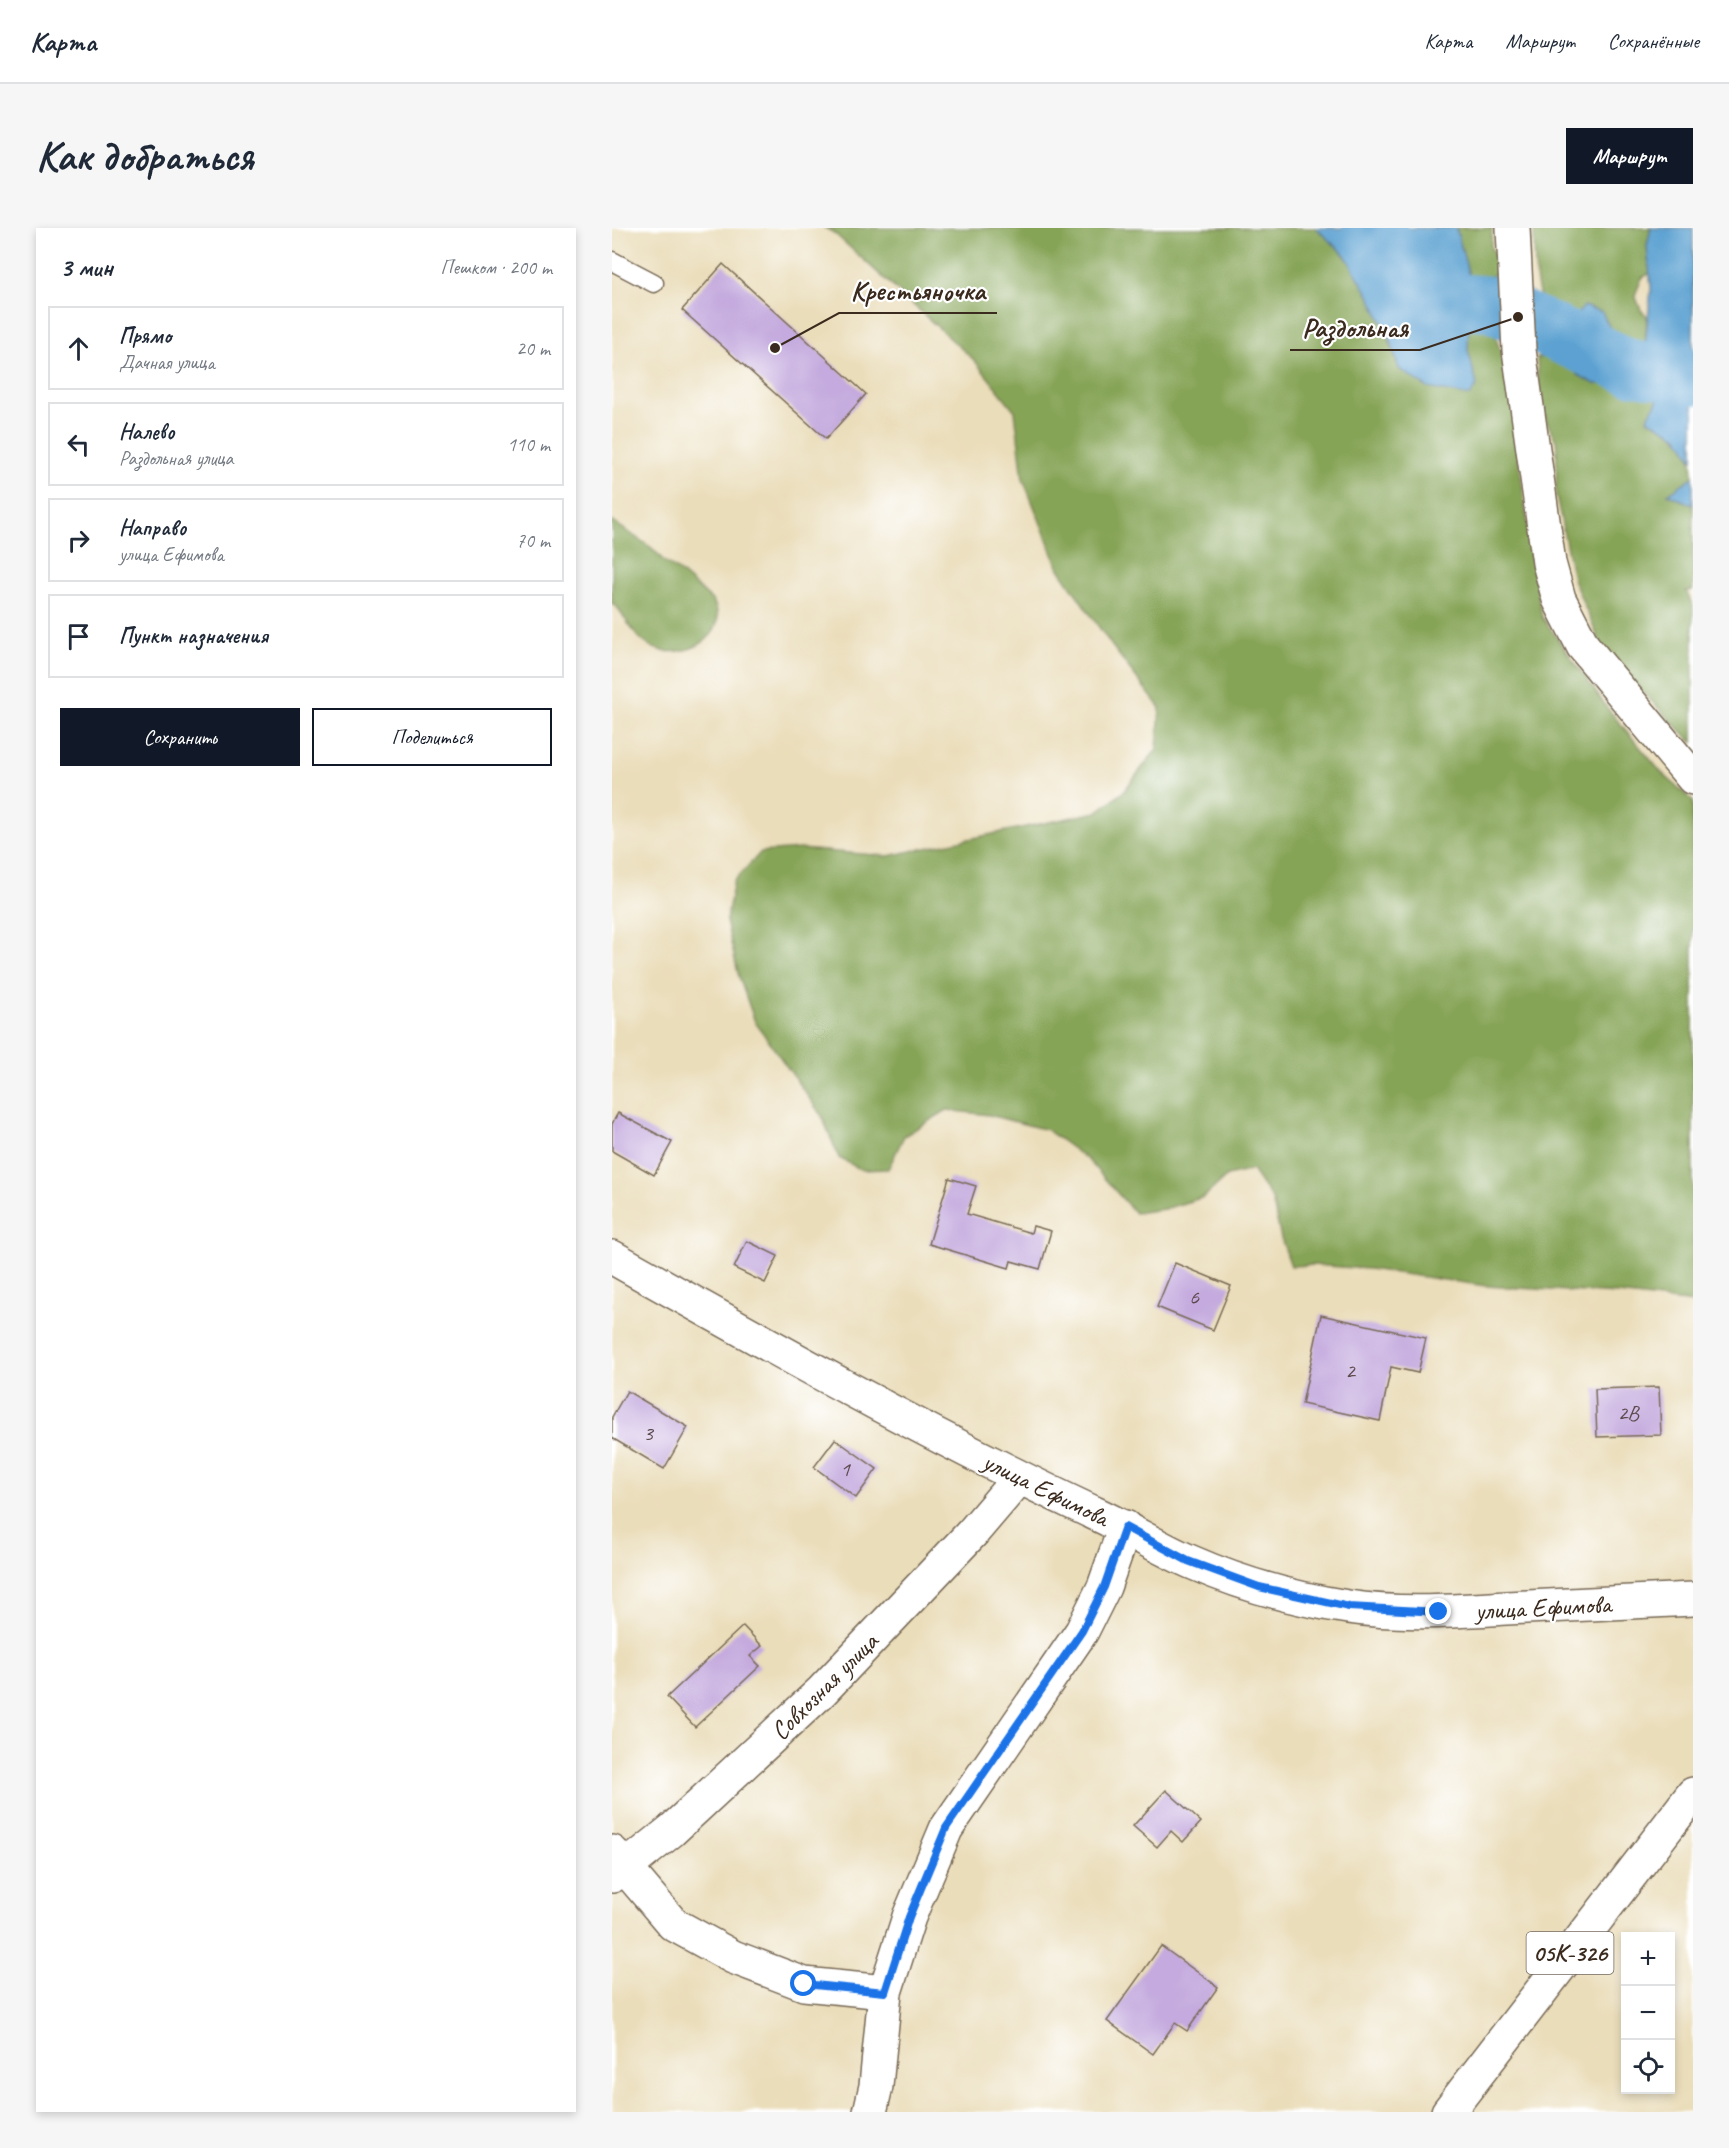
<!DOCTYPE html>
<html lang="ru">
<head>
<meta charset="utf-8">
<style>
	:root { --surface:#fff; --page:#f6f6f7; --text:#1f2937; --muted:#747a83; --line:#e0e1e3; --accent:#111827 }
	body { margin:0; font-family:Caveat,sans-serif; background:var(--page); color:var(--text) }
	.controls { position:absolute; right:18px; bottom:18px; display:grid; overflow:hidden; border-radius:0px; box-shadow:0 3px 9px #0003 }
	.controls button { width:54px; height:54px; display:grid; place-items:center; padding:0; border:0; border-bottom:2px solid var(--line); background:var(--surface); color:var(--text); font:30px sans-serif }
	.stop { position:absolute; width:18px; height:18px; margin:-14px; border:4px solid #1a73e8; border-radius:50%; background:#fff }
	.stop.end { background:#1a73e8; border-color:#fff; box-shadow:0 2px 6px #0008 }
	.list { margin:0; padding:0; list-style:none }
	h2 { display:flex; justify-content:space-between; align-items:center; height:78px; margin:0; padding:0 24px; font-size:26px }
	h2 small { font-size:20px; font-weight:400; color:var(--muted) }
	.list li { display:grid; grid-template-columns:39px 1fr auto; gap:18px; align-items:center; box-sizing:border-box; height:84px; margin:0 12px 12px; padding:0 12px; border:2px solid var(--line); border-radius:0px }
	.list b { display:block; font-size:22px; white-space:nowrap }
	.list p { margin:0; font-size:20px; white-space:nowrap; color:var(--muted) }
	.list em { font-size:20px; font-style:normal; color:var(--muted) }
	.actions { display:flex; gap:12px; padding:18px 24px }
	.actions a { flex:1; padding:14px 0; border:2px solid var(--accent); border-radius:0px; text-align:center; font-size:21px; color:var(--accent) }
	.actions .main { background:var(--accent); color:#fff }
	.icon { flex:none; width:33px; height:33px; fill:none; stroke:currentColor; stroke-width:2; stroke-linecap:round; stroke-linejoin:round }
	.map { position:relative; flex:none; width:1081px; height:1884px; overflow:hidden; border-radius:0px }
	header { display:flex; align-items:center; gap:36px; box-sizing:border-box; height:84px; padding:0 30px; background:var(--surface); border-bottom:2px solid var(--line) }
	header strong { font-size:28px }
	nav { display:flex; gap:33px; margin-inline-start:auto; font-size:21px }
	.intro { display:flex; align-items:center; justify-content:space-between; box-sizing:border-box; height:144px; padding:0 36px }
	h1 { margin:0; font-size:42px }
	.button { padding:15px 27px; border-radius:0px; background:var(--accent); color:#fff; font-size:21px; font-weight:700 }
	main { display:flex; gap:36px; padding:0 36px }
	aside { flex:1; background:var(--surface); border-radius:0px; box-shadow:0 3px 9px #0003 }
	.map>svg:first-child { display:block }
	.forest { fill:#86a456; stroke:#60673a; stroke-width:1.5 }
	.water { fill:#5ca1d1; stroke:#4c6678; stroke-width:1.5 }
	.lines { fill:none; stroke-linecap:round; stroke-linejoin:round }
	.river { stroke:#5ca1d1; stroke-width:56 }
	.building { fill:#c4aade }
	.service-casing { stroke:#786955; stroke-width:21 }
	.minor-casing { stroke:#786955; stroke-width:36 }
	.primary-casing { stroke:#786955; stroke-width:36 }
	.service { stroke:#fff; stroke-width:18 }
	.minor { stroke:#fff; stroke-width:33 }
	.primary { stroke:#fff; stroke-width:33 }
	.route { stroke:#1a73e8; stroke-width:8 }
	.labels { text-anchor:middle; stroke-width:4.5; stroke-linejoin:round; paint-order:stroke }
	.number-label { font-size:22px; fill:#5d4a4e }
	.shield { fill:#fff; stroke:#766a62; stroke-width:1.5 }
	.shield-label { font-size:24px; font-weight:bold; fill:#3b2a1e }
	.street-label { font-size:26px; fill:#3b2a1e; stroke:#fff }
	.leader { fill:none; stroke:#3b2a1e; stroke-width:2 }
	.callout-dot { fill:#3b2a1e; stroke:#fff; stroke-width:2 }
	.callout-label { font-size:27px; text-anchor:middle; font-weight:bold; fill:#3b2a1e; stroke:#fff; stroke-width:4.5; stroke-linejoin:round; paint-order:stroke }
</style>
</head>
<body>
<header>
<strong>Карта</strong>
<nav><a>Карта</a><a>Маршрут</a><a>Сохранённые</a></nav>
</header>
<div class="intro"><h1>Как добраться</h1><a class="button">Маршрут</a></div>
<main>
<aside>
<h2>3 мин<small>Пешком · 200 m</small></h2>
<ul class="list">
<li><svg class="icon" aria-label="ahead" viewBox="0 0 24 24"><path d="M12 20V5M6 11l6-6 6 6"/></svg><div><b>Прямо</b><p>Дачная улица</p></div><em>20 m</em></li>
<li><svg class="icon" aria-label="left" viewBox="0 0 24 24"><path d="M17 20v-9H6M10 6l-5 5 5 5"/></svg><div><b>Налево</b><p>Раздольная улица</p></div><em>110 m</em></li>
<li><svg class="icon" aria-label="right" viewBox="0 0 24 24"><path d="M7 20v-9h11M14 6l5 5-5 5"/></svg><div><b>Направо</b><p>улица Ефимова</p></div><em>70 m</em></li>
<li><svg class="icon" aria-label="arrive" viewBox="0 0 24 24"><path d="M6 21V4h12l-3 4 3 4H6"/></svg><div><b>Пункт назначения</b></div></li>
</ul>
<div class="actions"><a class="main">Сохранить</a><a>Поделиться</a></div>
</aside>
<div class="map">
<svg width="1081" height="1884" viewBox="0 0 1081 1884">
	<rect width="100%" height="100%" fill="#fff"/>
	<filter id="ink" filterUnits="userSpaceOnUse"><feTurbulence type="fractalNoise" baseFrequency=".0167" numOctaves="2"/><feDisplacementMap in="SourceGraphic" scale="12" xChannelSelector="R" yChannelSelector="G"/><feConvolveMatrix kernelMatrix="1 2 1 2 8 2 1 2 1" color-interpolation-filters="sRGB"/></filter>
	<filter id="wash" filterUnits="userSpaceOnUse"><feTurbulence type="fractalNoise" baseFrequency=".008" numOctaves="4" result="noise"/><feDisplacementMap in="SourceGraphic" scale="24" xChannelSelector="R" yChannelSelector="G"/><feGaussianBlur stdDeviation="1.35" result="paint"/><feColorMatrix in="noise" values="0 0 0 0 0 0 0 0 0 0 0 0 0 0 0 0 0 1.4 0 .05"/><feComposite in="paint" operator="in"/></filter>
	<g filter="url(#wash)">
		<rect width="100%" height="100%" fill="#eaddba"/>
		<path class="forest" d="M 213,0 L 704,0 C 713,9 726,18 734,29 C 758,62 775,102 787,141 L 865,157 L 856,122 L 857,91 L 877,85 L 900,165 L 908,240 L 923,351 L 930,389 L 996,481 L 1049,544 L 1081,573 L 1081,1075 L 1006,1066 L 874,1058 L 757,1041 L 701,1037 L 679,1038 L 669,1010 L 660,971 L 640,942 L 615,948 L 592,969 L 552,981 L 523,985 L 476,932 L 435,902 L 377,887 L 335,882 L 292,908 L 276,941 L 250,942 L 227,930 L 210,888 L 143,794 L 127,749 L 114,693 L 122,653 L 149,624 L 188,621 L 276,628 L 485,584 L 511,564 L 545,521 L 548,480 L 500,418 L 447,341 L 411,251 L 403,183 L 363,133 L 222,5 Z
			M 844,0 L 880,0 L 879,20 L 885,30 L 885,45 L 873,51 L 859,55 Z
			M 922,0 L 1039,0 L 1035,18 L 1038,45 L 1030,50 L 1023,67 L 1029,82 L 1035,88 L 1033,119 L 1019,130 L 1001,107 L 990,84 L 973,78 L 961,91 L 950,94 C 946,92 941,90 938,87 C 920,68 923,24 922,0 Z
			M 952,126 L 966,147 L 983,156 L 1037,156 L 1047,170 L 1035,191 C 1063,206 1081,213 1081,249 L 1056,266 L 1081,277 L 1081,362 L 1074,363 L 1081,378 L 1081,515 L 993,426 L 961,351 L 944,267 L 945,215 L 928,179 L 925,130 Z
			M 0,293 L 40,320 L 52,333 L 68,344 L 101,373 C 121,409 71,433 42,420 C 25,413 15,393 5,379 L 0,376 Z"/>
		<path class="water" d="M 704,0 L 844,0 L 859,55 L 876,58 L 879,76 L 877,85 L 857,91 L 856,122 L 865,157 L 858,168 L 816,160 L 787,141 L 778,110 L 758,69 L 733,27 Z
			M 1039,0 L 1081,0 L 1081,232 L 1066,208 L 1035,191 L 1047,170 L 1037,156 L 983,156 L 966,147 L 952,126 L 961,91 L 972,78 L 990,84 L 1001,107 L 1018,130 L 1033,119 L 1039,60 L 1035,18 Z
			M 1081,249 L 1081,277 L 1056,266 Z"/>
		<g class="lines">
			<path class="river" d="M 759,0 L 826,72 L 879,76 L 1018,139 L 1081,149"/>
		</g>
		<g id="blocks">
			<path class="building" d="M 111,36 L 254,166 L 214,211 L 70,82 Z
				M 6,885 L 60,914 L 42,947 L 0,923 L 0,896 Z
				M 337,950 L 364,958 L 355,986 L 419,1005 L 421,998 L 439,1003 L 428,1041 L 399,1033 L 397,1040 L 317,1016 Z
				M 135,1013 L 166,1028 L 153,1055 L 122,1040 Z
				M 563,1035 L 619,1058 L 601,1102 L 545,1079 Z
				M 709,1087 L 814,1110 L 806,1145 L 779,1139 L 768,1193 L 690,1176 Z
				M 1047,1159 L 1049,1207 L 985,1209 L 983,1161 Z
				M 15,1163 L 76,1199 L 52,1241 L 0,1210 L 0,1189 Z
				M 223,1211 L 265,1241 L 244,1270 L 202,1239 Z
				M 131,1398 L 150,1418 L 138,1428 L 148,1438 L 83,1499 L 55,1469 Z
				M 554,1562 L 589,1594 L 571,1614 L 559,1603 L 545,1619 L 521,1598 Z
				M 549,1718 L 606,1759 L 575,1803 L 563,1795 L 541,1826 L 495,1793 Z"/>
		</g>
	</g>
	<g filter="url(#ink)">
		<use href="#blocks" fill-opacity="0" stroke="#786955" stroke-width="1.5"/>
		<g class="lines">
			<g class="service-casing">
				<path id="service" d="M 0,33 L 42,55"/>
			</g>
			<g class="minor-casing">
				<path id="minor" d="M 901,0 L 907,122 L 937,335 L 947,371 L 971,418 L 1081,550
					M 0,1624 L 61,1696 L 121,1729 L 192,1756 L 273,1764
					M 0,1648 L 14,1639 L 59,1603 L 210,1463 L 361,1304 L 407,1250
					M 258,1884 L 264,1858 L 273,1764 L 297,1689 L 334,1601 L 470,1403 L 492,1359 L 513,1299"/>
			</g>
			<g class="primary-casing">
				<path id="primary" d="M 0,1029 C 158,1118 316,1207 480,1284 C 514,1299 546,1320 579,1334 C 629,1356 683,1371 736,1379 C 789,1387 842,1383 894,1380 C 956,1377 1019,1374 1081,1371
					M 836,1884 L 1081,1566"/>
			</g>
			<use href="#service" class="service"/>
			<use href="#minor" class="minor"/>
			<use href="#primary" class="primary"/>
		</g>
	</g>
	<g class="lines" filter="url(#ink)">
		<path class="route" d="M 192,1756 L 273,1764 L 297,1689 L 334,1600 L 470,1403 L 492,1359 L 513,1299 L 576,1333 L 647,1359 L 737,1379 L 827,1384"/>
	</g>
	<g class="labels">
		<g class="number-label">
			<text x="582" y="1076">6</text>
			<text x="738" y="1150">2</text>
			<text x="1016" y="1192">2В</text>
			<text x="36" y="1212">3</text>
			<text x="233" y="1248">1</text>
		</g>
		<rect class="shield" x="914.5" y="1704" width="87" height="42" rx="4.5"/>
		<g class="shield-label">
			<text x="958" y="1733">05К-326</text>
		</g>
		<g class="street-label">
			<text transform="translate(434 1261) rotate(26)" y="9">улица Ефимова</text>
			<text transform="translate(931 1379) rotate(-3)" y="9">улица Ефимова</text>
			<text transform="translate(212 1458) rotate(-45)" y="9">Совхозная улица</text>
		</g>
	</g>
	<path class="leader" d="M163 120L227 85H385M906 89L808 122H678"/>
	<g class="callout-dot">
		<circle cx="163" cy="120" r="6"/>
		<circle cx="906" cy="89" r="6"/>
	</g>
	<g class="callout-label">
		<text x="306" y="72">Крестьяночка</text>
		<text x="743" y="109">Раздольная</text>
	</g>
</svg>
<div class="controls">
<button>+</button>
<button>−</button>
<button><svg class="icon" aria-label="locate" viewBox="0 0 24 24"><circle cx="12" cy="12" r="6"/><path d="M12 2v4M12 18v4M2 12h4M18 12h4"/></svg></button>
</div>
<div class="stop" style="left:192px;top:1756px"></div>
<div class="stop end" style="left:827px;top:1384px"></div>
</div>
</main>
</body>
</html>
